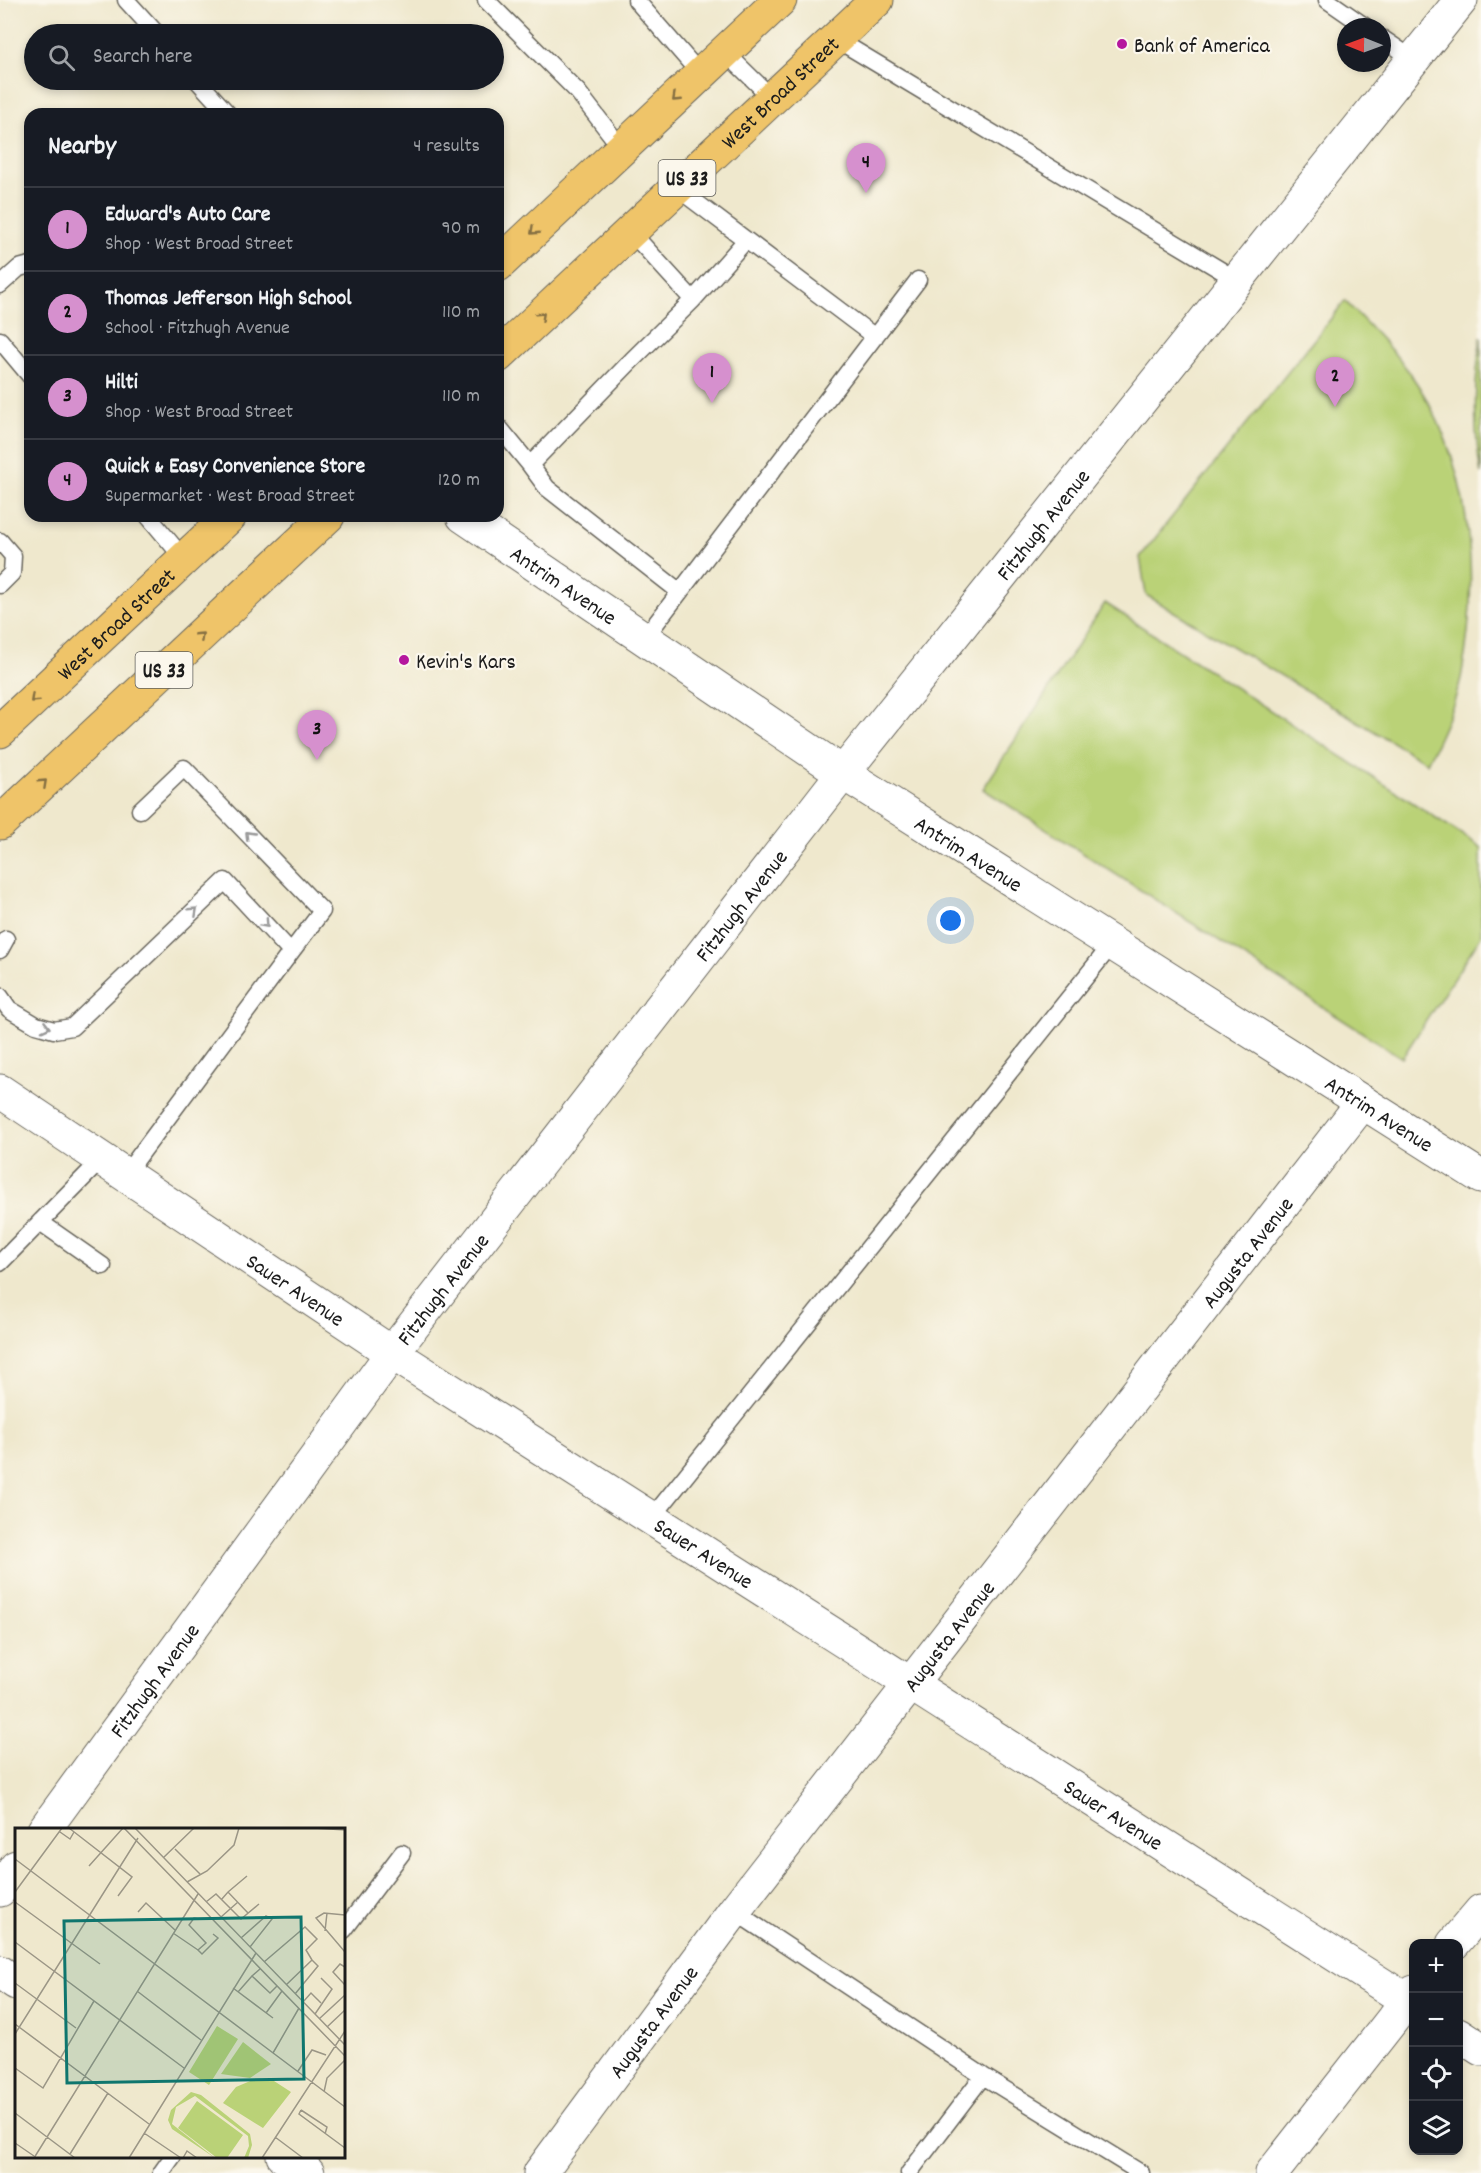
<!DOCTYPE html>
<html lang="en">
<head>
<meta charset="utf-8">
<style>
	:root { --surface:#171b24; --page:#20242c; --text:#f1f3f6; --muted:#9ea1a6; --line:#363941; --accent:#d690ce }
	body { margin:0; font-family:Dekko,sans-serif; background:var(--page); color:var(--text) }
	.controls { position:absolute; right:18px; bottom:18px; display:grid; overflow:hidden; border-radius:12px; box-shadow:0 3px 9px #0003 }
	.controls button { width:54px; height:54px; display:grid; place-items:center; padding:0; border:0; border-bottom:2px solid var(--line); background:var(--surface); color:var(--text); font:30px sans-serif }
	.compass { position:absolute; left:1337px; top:18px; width:54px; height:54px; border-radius:50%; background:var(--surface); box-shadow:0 3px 9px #0003; rotate:271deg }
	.you { position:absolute; left:951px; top:921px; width:21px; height:21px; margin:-15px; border:4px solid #fff; border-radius:50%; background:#1a73e8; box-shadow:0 0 0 9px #1a73e833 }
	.badge { display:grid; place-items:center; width:39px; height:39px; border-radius:50%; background:var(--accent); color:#111; font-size:20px; font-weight:700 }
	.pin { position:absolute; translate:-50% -50px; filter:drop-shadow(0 2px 3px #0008) }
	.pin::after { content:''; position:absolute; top:32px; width:21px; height:18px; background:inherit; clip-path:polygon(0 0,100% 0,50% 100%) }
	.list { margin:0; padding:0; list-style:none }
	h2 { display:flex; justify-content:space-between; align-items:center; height:78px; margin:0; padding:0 24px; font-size:26px }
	h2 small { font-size:20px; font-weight:400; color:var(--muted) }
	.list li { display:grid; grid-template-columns:39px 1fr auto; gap:18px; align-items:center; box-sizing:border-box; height:84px; padding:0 24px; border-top:2px solid var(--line) }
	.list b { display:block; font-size:22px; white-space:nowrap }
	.list p { margin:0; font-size:20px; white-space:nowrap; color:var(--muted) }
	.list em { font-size:20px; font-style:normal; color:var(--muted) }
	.icon { flex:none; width:33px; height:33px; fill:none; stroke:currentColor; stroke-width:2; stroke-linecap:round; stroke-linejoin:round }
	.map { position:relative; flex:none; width:1481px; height:2173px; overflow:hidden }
	.search { position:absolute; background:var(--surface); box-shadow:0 3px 9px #0003; left:24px; top:24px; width:480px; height:66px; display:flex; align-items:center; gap:15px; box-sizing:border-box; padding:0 21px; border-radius:33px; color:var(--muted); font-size:22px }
	.panel { position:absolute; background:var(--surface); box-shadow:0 3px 9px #0003; left:24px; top:108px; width:480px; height:414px; border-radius:18px }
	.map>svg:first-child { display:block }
	.green { fill:#bad277; stroke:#6b774a; stroke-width:1.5 }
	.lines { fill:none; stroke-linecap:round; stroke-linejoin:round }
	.lane-casing { stroke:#66635a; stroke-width:19 }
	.street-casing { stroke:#66635a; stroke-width:35 }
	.primary-casing { stroke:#66635a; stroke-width:35 }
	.lane { stroke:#fff; stroke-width:16 }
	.street { stroke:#fff; stroke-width:33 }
	.primary { stroke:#efc469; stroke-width:33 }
	.oneway { stroke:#867042 }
	.oneway2 { stroke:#999 }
	.poi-dot { fill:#b5179e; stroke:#fbf7ec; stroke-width:2 }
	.labels { text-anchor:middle; stroke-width:4.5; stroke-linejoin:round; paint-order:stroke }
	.shield { fill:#fbf7ec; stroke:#5f5e5a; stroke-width:1.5 }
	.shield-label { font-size:21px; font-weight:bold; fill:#1c1c1c }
	.poi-label { font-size:22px; fill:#1c1c1c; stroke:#fbf7ec; text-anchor:start }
	.street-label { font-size:22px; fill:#1c1c1c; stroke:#fbf7ec }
	.inset-road { fill:none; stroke:#9b9686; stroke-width:1.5 }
	.view { fill:#0f766e; fill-opacity:0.15; stroke:#0f766e; stroke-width:3 }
	.inset-edge { fill:none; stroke:#1c1c1c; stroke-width:3 }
</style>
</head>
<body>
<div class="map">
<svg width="1481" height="2173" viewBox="0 0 1481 2173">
	<rect width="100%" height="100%" fill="#fbf7ec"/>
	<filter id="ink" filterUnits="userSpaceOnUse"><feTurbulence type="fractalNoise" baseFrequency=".0167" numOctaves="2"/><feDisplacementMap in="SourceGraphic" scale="12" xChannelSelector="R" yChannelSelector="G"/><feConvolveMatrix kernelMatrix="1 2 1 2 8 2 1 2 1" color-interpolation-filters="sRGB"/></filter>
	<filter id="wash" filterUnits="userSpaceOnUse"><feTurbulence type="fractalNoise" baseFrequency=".008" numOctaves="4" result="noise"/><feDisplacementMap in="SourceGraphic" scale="24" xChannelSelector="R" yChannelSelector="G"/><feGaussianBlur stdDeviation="1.35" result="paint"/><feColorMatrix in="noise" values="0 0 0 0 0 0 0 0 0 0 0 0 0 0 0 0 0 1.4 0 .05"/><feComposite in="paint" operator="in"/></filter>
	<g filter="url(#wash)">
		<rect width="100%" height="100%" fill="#efe8cd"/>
		<path class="green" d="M 1345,301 C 1367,324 1390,346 1409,372 C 1472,459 1481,576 1461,678 C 1454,708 1440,736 1427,763 L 1146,595 L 1140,557 Z
			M 1481,337 L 1481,474 C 1473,428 1474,383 1481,337 Z
			M 1105,603 L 1481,847 L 1481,936 L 1402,1058 L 983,789 Z"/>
	</g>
	<g filter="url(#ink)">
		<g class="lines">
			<g class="lane-casing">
				<path id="lane" d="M 126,0 L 157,34
					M 486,0 L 578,92 L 622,149
					M 636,0 L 701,75
					M 1327,0 L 1366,27
					M 1382,38 L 1413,59
					M 836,39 L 1237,280
					M 725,52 L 772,98
					M 197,80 L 228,114
					M 677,188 L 875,337
					M 0,285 L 19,268 L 30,265
					M 693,300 L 746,240
					M 0,340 L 30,376
					M 498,426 L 530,465 L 632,360 L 693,300 L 630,231
					M 530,465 L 547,488 L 680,592
					M 148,516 L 184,559
					M 0,541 L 13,556 L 12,573 L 0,585
					M 644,639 L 918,280
					M 0,950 L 6,939
					M 0,996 L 9,1009 L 36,1025 L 54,1030 L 72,1027 L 225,881 L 291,952 L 322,911 L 184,768 L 140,810
					M 125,1175 L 291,952
					M 40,1222 L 103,1266
					M 0,1263 L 102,1159
					M 651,1519 L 1113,943
					M 734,1911 L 983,2076 L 1141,2173
					M 344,1930 L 402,1853
					M 161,2173 L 173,2156
					M 909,2173 L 983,2076"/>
			</g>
			<g class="street-casing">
				<g id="street">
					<path id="s1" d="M 463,516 L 843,773 L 1481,1177"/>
					<path id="s2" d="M 0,1091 L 392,1353 L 1414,2005"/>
					<path id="s3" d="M 44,1830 L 392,1353 L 843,773 L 1461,0"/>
					<path d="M 0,1890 L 16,1867"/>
					<path d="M 1453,1944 L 1481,1911"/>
					<path d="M 0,1972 L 16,1983"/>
					<path d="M 1458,2034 L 1481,2049"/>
					<path d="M 283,2156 L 308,2173"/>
					<path id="s4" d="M 540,2173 L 734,1911 L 1363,1102"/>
					<path d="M 1272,2173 L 1414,1992"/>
				</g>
			</g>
			<g class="primary-casing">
				<g id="primary">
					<path d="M 498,265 L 780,0"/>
					<path id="s5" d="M 498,356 L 877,0"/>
					<path id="s6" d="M 0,731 L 230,516"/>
					<path d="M 0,823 L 328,516"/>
				</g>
			</g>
			<use href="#lane" class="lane"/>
			<use href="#street" class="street"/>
			<use href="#primary" class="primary"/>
		</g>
		<defs><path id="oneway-chevron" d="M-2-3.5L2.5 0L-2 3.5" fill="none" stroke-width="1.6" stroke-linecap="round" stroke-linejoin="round" transform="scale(1.5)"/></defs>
		<g class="oneway">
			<use href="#oneway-chevron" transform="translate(676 98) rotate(137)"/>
			<use href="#oneway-chevron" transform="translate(534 231) rotate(137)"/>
			<use href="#oneway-chevron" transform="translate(541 316) rotate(-43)"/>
			<use href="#oneway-chevron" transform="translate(200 636) rotate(-43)"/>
			<use href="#oneway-chevron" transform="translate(34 699) rotate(137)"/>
			<use href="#oneway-chevron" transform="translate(43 783) rotate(-43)"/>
		</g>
		<g class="oneway2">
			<use href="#oneway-chevron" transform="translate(249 835) rotate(-134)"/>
			<use href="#oneway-chevron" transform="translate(194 911) rotate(-43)"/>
			<use href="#oneway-chevron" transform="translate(265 924) rotate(47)"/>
			<use href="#oneway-chevron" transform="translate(46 1027) rotate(14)"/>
		</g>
	</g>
	<g class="poi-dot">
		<circle cx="1122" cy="44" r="6"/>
		<circle cx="404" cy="660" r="6"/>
	</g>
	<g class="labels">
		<g class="shield">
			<rect x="658.5" y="160" width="57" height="36" rx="4.5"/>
			<rect x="135.5" y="652" width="57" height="36" rx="4.5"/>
		</g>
		<g class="shield-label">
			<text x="687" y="185">US 33</text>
			<text x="164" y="677">US 33</text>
		</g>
		<g class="poi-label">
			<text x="1134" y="52">Bank of America</text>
			<text x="416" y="668">Kevin's Kars</text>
		</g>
		<g class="street-label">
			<text dy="8" stroke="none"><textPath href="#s5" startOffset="386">West Broad Street</textPath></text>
			<text dy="8" stroke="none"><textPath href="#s3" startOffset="1644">Fitzhugh Avenue</textPath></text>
			<text dy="8" stroke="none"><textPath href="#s1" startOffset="122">Antrim Avenue</textPath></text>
			<text dy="8" stroke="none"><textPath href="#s6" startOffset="158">West Broad Street</textPath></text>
			<text dy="8" stroke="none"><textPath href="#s1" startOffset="608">Antrim Avenue</textPath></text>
			<text dy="8" stroke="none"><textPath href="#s3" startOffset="1158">Fitzhugh Avenue</textPath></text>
			<text dy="8" stroke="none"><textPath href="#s1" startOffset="1094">Antrim Avenue</textPath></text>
			<text dy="8" stroke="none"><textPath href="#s4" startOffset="1161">Augusta Avenue</textPath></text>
			<text dy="8" stroke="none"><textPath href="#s2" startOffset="356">Sauer Avenue</textPath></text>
			<text dy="8" stroke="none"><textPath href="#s3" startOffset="672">Fitzhugh Avenue</textPath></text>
			<text dy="8" stroke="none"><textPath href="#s2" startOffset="842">Sauer Avenue</textPath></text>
			<text dy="8" stroke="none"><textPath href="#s4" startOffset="675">Augusta Avenue</textPath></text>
			<text dy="8" stroke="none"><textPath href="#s3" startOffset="186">Fitzhugh Avenue</textPath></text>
			<text dy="8" stroke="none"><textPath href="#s2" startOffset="1328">Sauer Avenue</textPath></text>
			<text dy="8" stroke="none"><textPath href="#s4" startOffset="189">Augusta Avenue</textPath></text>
		</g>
	</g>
	<g transform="translate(15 1828)">
		<rect width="330" height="330" fill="#efe8cd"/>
		<path d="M 202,198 L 223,211 L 194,257 L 174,244 ZM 228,214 L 256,236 L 235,250 L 206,246 ZM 240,251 L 259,253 L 276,264 L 248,300 L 208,275 L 221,259 ZM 176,264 L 186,267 L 235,306 L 237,317 L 233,330 L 229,330 L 234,318 L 233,308 L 180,268 L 161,279 L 157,296 L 200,330 L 157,301 L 153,292 L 156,282 ZM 182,273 L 228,307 L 212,330 L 202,330 L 163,300 Z" fill="#bad277"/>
		<path class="inset-road" d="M 54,0 L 117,49 L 103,68M 109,0 L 330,228M 120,0 L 330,217M 299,0 L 330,2M 45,4 L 55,11 L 59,4M 160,21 L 185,46M 148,30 L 179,0M 0,31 L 330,279M 74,38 L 108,0M 172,54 L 192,43 L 219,17 L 224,0M 0,64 L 47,0M 213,64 L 232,48M 206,72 L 213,64 L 233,85M 0,74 L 85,136M 191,74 L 201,66 L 226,91 L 244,76M 123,84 L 131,75 L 160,102M 330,87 L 309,85 L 301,90 L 330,124M 206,89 L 223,74M 184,91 L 179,90 L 174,97 L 191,115 L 183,122 L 187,126 L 203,110 L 198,106M 310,103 L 312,85M 158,105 L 183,122M 226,110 L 251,88 L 257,91 L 235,119M 0,114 L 169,240M 249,134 L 290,99 L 302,111 L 291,122 L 297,132M 330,139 L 325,136 L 318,144 L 330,157M 245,141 L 237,148 L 255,165 L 262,158M 0,155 L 61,200M 271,157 L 297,132 L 303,138 L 280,166M 218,160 L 258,190M 122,163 L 186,212M 223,164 L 237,148M 288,174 L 296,165 L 306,175M 251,185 L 267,163M 300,186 L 317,161 L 306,150M 304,191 L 330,167M 0,196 L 134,296M 312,199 L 330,182M 0,206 L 123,10M 258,225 L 284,180M 0,240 L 28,260 L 79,173M 283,243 L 297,222 L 311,227M 309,264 L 312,250 L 330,232M 286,282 L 284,286 L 330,320M 286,282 L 312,299 L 310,306M 0,285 L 60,330M 129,305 L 166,330M 260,309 L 288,330M 0,315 L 19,328M 55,326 L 93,265M 19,330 L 183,66M 114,330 L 241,125M 168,330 L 172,323 L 182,330M 247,330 L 330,203"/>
		<path class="view" d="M 286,89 L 289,251 L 52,255 L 49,93 Z"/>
		<rect width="330" height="330" class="inset-edge"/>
	</g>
</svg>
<div class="controls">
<button>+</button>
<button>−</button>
<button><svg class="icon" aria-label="locate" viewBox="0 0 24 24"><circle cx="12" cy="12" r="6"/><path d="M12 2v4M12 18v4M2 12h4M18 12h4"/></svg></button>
<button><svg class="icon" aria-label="layers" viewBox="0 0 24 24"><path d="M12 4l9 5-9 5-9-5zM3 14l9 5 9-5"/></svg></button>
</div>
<svg class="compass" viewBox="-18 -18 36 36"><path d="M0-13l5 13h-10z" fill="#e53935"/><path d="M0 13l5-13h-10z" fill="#9ea1a6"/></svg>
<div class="you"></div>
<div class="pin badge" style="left:712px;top:403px">1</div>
<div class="pin badge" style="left:1335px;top:407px">2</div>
<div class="pin badge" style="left:317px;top:760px">3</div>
<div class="pin badge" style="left:866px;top:193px">4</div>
<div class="search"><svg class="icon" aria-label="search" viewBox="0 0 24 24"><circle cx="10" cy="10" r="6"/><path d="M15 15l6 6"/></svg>Search here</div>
<section class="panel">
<h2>Nearby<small>4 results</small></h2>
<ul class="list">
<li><span class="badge">1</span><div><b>Edward's Auto Care</b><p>Shop · West Broad Street</p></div><em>90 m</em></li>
<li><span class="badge">2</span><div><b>Thomas Jefferson High School</b><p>School · Fitzhugh Avenue</p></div><em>110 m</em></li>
<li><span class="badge">3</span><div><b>Hilti</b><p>Shop · West Broad Street</p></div><em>110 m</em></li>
<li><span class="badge">4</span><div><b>Quick &amp; Easy Convenience Store</b><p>Supermarket · West Broad Street</p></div><em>120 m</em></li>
</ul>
</section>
</div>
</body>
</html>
